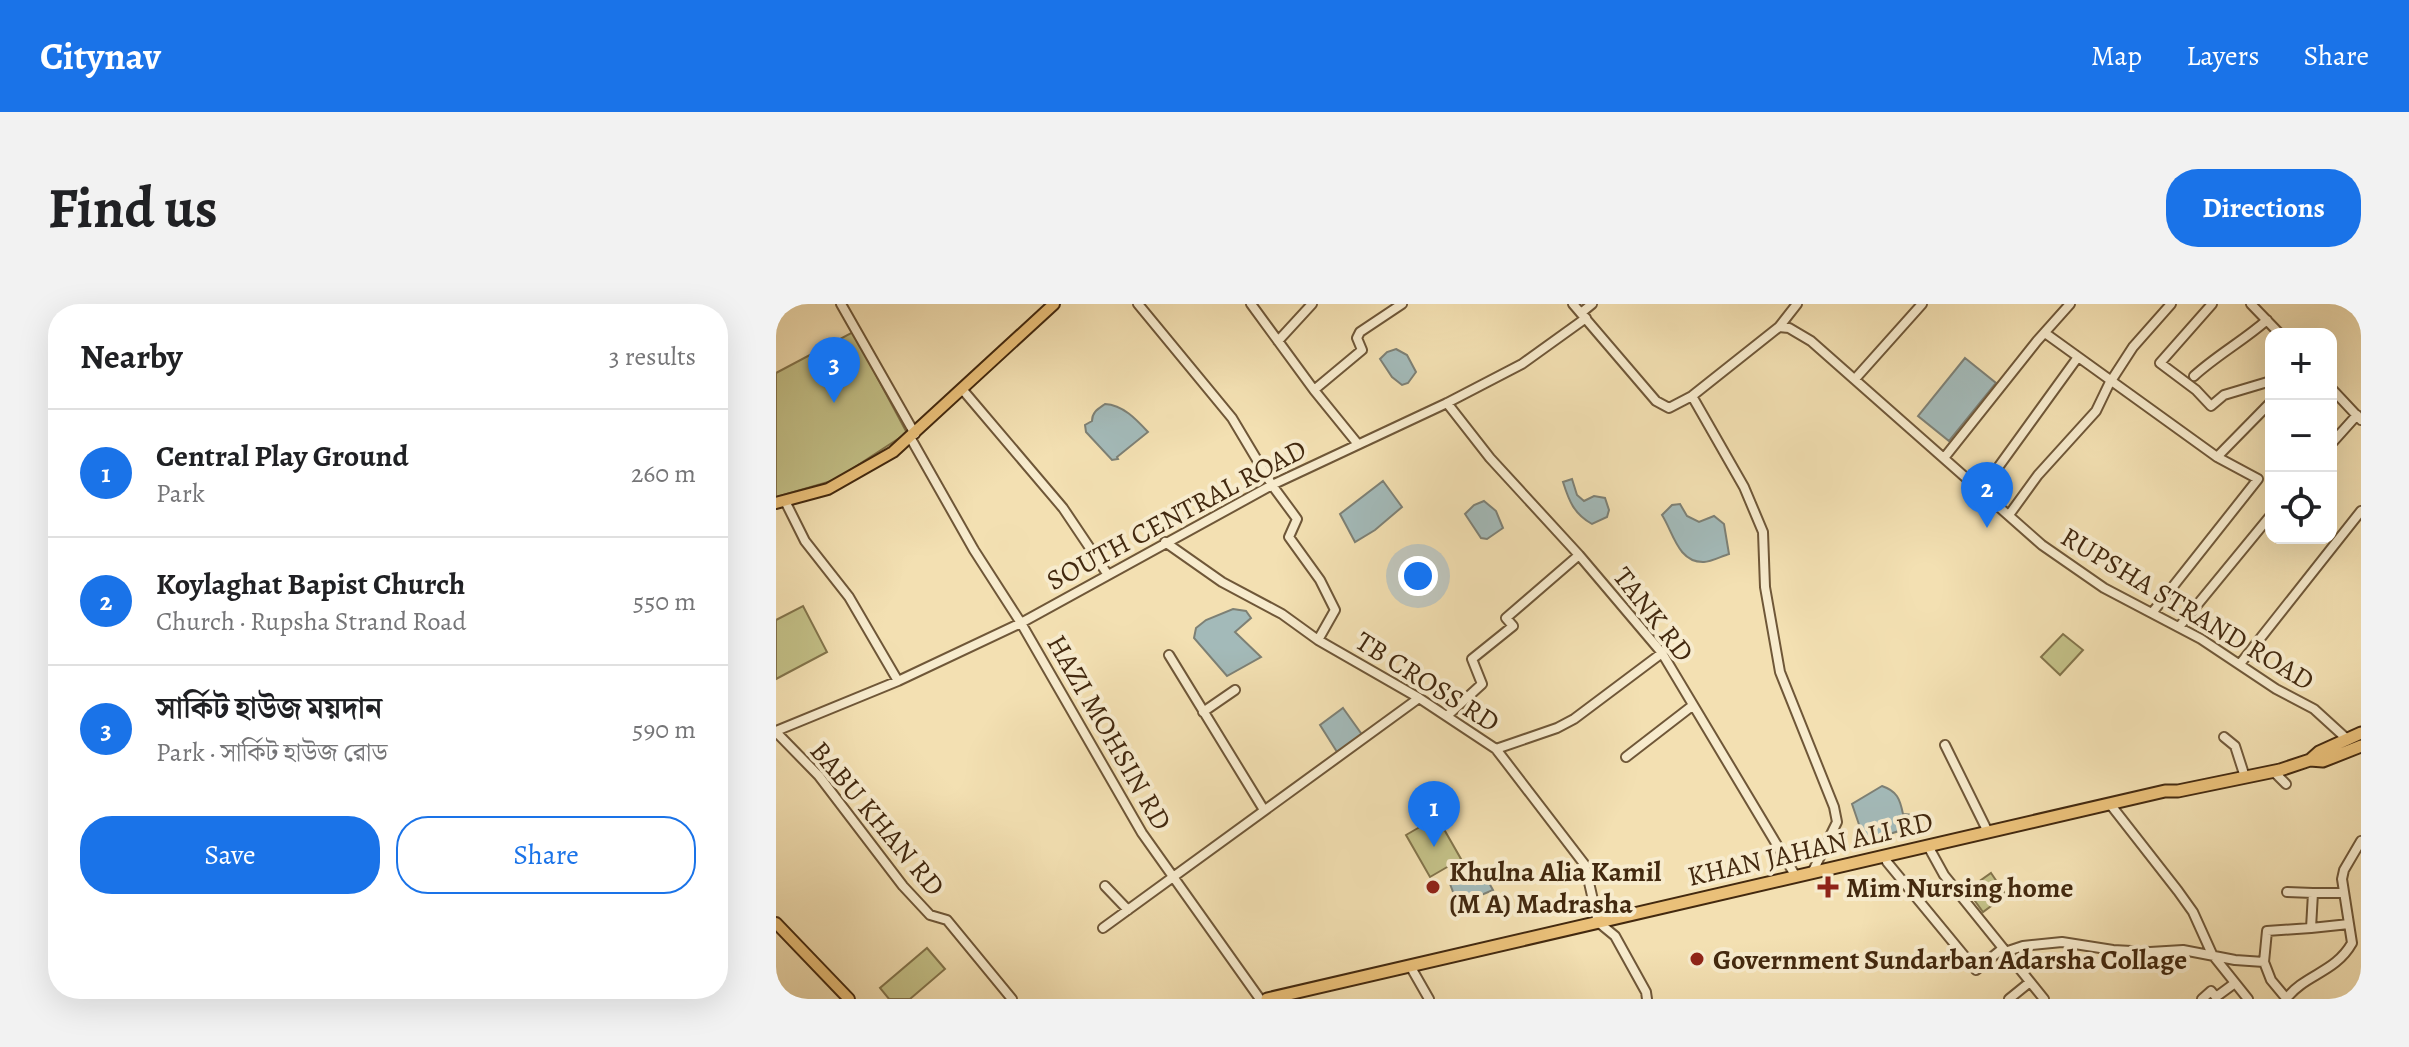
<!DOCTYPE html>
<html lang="en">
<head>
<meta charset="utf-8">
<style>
	:root { --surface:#fff; --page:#f2f2f2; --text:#202124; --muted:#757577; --line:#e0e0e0; --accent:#1a73e8 }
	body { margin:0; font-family:Alegreya,"Noto Serif Bengali",serif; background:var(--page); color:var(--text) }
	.controls { position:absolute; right:24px; top:24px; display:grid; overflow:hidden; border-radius:16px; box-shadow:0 8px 32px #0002 }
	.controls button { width:72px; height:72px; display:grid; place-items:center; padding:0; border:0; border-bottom:2px solid var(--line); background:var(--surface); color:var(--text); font:40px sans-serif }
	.you { position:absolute; left:642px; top:272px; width:28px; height:28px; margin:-20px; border:6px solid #fff; border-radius:50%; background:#1a73e8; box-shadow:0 0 0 12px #1a73e833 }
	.badge { display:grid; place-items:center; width:52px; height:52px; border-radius:50%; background:var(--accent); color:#fff; font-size:26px; font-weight:700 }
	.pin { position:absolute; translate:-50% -66px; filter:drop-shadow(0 2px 4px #0008) }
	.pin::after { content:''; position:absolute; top:42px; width:28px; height:24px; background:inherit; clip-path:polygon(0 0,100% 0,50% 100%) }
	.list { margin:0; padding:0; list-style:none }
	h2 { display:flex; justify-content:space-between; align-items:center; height:104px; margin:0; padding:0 32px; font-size:34px }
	h2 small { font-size:26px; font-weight:400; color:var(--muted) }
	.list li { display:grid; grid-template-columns:52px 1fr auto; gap:24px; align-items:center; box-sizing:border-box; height:128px; padding:0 32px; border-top:2px solid var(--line) }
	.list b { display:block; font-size:30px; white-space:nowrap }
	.list p { margin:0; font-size:26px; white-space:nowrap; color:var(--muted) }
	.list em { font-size:26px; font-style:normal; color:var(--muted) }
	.actions { display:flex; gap:16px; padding:24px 32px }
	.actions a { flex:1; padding:18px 0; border:2px solid var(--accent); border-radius:32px; text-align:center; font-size:28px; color:var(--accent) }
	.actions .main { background:var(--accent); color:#fff }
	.icon { flex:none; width:44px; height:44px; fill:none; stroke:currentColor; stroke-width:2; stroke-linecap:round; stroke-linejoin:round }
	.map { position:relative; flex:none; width:1585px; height:695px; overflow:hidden; border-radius:32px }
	header { display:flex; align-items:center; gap:48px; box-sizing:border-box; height:112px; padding:0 40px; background:var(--accent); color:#fff }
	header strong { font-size:38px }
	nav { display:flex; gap:44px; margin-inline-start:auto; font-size:28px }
	.intro { display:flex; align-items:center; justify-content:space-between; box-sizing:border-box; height:192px; padding:0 48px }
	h1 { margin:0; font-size:56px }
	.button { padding:20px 36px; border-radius:32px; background:var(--accent); color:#fff; font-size:28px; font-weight:700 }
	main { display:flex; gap:48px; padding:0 48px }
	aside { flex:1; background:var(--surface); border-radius:32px; box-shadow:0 8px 32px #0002 }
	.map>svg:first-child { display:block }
	.green { fill:#c3c087; stroke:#83744b; stroke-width:2 }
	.water { fill:#a3bab9; stroke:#7d8075; stroke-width:2 }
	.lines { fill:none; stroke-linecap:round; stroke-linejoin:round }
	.minor-casing { stroke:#6f5738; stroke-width:12 }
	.major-casing { stroke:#43290f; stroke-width:14 }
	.highway-casing { stroke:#43290f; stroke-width:15 }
	.minor { stroke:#f7ebcd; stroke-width:8 }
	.major { stroke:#eac079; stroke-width:10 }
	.highway { stroke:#eac079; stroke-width:11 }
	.poi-dot { fill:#8f2418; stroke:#f7ebcd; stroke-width:3 }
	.labels { text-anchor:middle; stroke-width:8; stroke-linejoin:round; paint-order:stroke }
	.street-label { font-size:28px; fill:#43290f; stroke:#f7ebcd }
	.poi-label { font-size:28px; font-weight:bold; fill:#43290f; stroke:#f7ebcd; text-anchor:start }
</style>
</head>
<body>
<header>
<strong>Citynav</strong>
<nav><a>Map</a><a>Layers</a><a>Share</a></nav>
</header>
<div class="intro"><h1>Find us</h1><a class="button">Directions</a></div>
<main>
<aside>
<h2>Nearby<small>3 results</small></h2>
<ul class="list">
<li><span class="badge">1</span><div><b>Central Play Ground</b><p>Park</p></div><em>260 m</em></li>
<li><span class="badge">2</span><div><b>Koylaghat Bapist Church</b><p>Church · Rupsha Strand Road</p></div><em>550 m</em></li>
<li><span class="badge">3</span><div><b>সার্কিট হাউজ ময়দান</b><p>Park · সার্কিট হাউজ রোড</p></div><em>590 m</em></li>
</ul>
<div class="actions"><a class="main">Save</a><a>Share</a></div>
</aside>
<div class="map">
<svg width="1585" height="695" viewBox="0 0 1585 695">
	<rect width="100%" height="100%" fill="#f3e0b2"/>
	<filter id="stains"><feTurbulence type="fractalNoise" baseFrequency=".0025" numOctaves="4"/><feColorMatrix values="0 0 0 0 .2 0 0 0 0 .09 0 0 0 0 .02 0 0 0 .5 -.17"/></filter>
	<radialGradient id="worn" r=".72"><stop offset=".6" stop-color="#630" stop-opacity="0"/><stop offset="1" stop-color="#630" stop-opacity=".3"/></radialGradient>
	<path class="green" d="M 77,28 L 131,129 L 59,176 L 0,193 L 0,69 Z
		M 27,302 L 51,348 L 0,375 L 0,316 Z
		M 1287,330 L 1307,346 L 1284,371 L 1265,353 Z
		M 661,513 L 685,555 L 654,573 L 630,531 Z
		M 1215,569 L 1230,591 L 1207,608 L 1191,586 Z
		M 151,644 L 169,665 L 134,695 L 113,695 L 104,684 Z"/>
	<path class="water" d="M 620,45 L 631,51 L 640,68 L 632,79 L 626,81 L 616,73 L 604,55 L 611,48 Z
		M 1189,54 L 1220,79 L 1173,137 L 1142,112 Z
		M 329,100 C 347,101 360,115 372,128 L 341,153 L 342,155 L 336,156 L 310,128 L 309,121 L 316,117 C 316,108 322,105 329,100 Z
		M 796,175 L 801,191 L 808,197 L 818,192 L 829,194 L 833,206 L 831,213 L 816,220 C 798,210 793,197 787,178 Z
		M 607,177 L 626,203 L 599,226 L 579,238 L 564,210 Z
		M 708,197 L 720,207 L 727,224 L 711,235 L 705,234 L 689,210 L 698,201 Z
		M 904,200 L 911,212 L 923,218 L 938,212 L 948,220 L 953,250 C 946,252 935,258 928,258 C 902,259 897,228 886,211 L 896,201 Z
		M 457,305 L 470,307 L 475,314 L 459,328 L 485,353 L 451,372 L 418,334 L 420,324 L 430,316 Z
		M 567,404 L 587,432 L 561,448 L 544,421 Z
		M 1106,482 C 1121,487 1124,495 1127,510 L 1137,511 L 1135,519 L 1130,522 L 1132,526 L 1126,530 L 1123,527 L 1089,538 L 1076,500 Z
		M 704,563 L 717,586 L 682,601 L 674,580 Z"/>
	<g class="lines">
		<g class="minor-casing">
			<path id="minor" d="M 65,0 L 139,130
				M 362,0 L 456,114 L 496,181 L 521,215 L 513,233 L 544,276 L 559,306 L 542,336
				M 475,0 L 538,86 L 581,139
				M 797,0 L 880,97 L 893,104 L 916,92 L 1003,23 L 1021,0
				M 1436,0 L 1384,59 L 1420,86 L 1435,102 L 1448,91 L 1495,77
				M 1475,0 L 1504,30
				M 805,9 L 816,0
				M 1003,23 L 1013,24 L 1035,37 L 1266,241 L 1328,284 L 1425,335 L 1500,385 L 1538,405 L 1572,436
				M 1269,29 L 1441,153 L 1495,98
				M 502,37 L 536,0
				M 1418,72 C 1441,51 1467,37 1491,16
				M 1079,75 L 1146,0
				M 1555,84 L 1585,116
				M 186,85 L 287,204 L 332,271
				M 538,86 L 586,46 L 581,34 L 584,28 L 626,0
				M 916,92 L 968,183 L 987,228 L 989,283 L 1004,368 L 1058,503 L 1061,518 L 1036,569
				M 671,99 L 714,154 L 803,251 L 886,349 L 1019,571
				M 134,133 L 198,246 L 245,319 L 366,529 L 484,695
				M 1555,140 L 1581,111
				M 1168,154 L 1261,37 L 1294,0
				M 1205,187 L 1302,53
				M 9,197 L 29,237 L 73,293 L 122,377
				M 1233,211 L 1262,171 L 1320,107 L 1333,80 L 1357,43 L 1395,0
				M 389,238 L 446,278 L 506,310 L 542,336 L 643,394 L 720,445 L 809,561 L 822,618 L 839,632 L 870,688 L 871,695
				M 1376,309 L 1482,175 L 1441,153
				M 1403,323 L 1495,211
				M 393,351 L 488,506
				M 1464,360 L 1585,207
				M 427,408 L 459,386
				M 672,411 L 706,380 L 696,355 L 737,322 L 730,314 L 803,251
				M 0,427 L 122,377 L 245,319 L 496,181 L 671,99 L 746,60 L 810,14
				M 0,428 L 43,472 L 127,582 L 154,611 L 171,616 L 236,695
				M 1448,433 L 1459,442 L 1469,473
				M 1169,441 L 1212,528
				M 720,445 L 781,424 L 798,415 L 886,349
				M 850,453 L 916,402
				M 1497,467 L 1510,480
				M 1334,500 L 1402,587 L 1417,608 L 1436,650 L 1472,695
				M 1152,542 L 1168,571 L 1268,695
				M 1111,558 L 1200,666 L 1226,645
				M 329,582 L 352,606
				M 1511,588 L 1537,589
				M 327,624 L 643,394
				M 1535,624 L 1573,620
				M 1229,648 L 1247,642 L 1286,638 L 1337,646 L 1374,648 L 1407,646 L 1459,656 L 1488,658 L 1495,676 L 1510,694
				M 1488,658 L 1491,627 L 1535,624 L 1537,589 L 1568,589
				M 637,667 L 653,695
				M 1233,695 L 1254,678
				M 1426,695 L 1435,687 L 1440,693 L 1459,679
				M 1510,695 C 1529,670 1559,669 1576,639 L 1566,575 L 1568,566 L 1585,537"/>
		</g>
		<g class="major-casing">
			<path id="major" d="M 0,199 L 52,185 L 117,148 L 278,0
				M 0,619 L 73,695"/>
		</g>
		<g class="highway-casing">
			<path id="highway" d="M 1534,456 L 1547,457 L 1585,442
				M 491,695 L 1389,487 L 1402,487 L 1504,466 L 1534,456 L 1543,448 L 1585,429"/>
		</g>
		<use href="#minor" class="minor"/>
		<use href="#major" class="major"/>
		<use href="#highway" class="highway"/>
	</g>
	<g class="poi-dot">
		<circle cx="657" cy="583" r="8"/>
		<path d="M1048 571h8v8h8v8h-8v8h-8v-8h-8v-8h8z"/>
		<circle cx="921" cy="655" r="8"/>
	</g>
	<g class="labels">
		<g class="street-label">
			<text transform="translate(400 210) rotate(-28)" y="10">SOUTH CENTRAL ROAD</text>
			<text transform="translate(1412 304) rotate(31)" y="10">RUPSHA STRAND ROAD</text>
			<text transform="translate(878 310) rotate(52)" y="10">TANK RD</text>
			<text transform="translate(652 377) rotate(32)" y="10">TB CROSS RD</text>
			<text transform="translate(334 428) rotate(60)" y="10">HAZI MOHSIN RD</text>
			<text transform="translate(102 514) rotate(50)" y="10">BABU KHAN RD</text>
			<text transform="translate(1034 544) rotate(-13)" y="10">KHAN JAHAN ALI RD</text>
		</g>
		<g class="poi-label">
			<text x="673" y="577">Khulna Alia Kamil<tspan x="673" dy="32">(M A) Madrasha</tspan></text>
			<text x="1070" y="593">Mim Nursing home</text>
			<text x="937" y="665">Government Sundarban Adarsha Collage</text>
		</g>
	</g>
	<rect width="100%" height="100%" filter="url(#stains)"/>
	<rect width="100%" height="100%" fill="url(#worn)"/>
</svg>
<div class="controls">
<button>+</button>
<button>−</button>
<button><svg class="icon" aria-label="locate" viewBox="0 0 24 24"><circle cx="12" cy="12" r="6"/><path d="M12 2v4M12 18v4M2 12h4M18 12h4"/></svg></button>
</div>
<div class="you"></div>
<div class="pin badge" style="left:658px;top:543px">1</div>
<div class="pin badge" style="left:1211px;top:224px">2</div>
<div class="pin badge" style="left:58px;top:99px">3</div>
</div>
</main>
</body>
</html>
